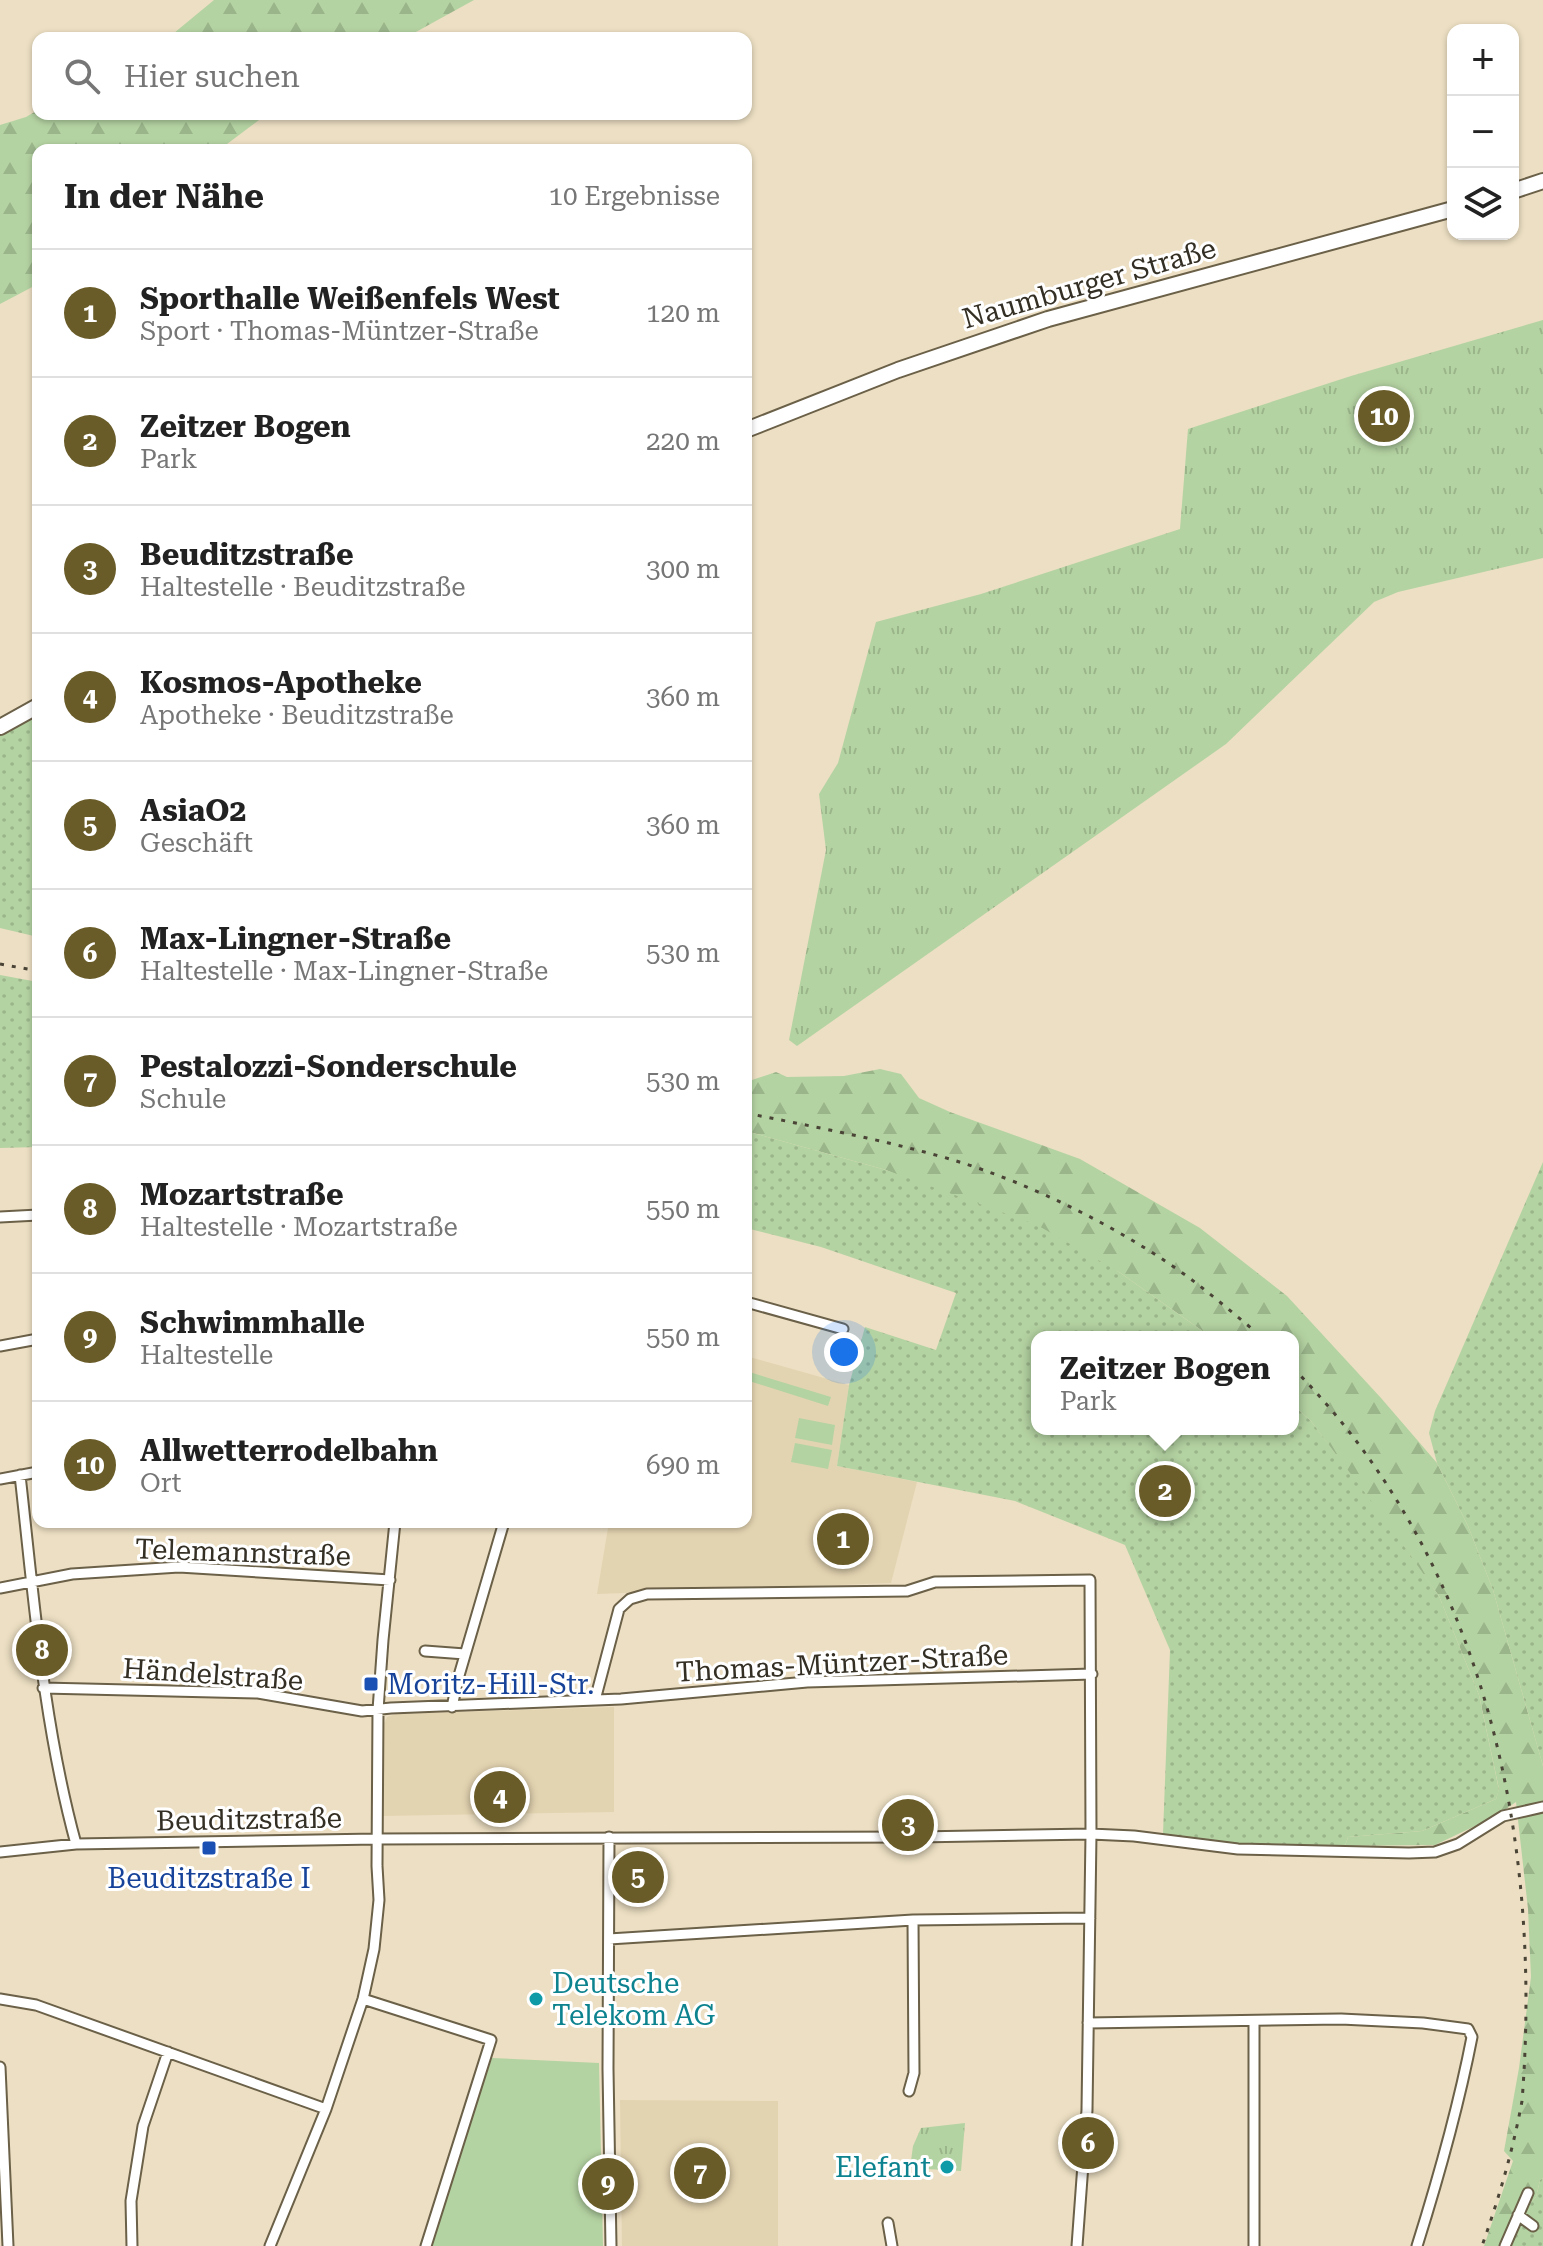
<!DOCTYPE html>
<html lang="de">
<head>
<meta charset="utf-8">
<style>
	:root { --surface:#fff; --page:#f2f2f2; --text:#222; --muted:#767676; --line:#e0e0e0; --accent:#695c29 }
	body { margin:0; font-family:"Roboto Serif",serif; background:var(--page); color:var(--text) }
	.controls { position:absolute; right:24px; top:24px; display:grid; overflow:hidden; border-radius:16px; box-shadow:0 2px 6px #0004 }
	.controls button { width:72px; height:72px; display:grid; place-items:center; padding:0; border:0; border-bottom:2px solid var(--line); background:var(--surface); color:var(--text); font:40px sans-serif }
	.you { position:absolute; left:844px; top:1352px; width:28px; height:28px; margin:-20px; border:6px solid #fff; border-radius:50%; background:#1a73e8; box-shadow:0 0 0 12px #1a73e833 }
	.badge { display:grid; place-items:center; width:52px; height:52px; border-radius:50%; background:var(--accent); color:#fff; font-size:26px; font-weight:700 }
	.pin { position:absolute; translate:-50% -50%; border:4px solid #fff; box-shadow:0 2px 8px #0006 }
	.popup { position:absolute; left:1031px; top:1331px; width:268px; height:104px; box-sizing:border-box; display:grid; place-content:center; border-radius:16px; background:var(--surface); filter:drop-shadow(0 2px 6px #0005); font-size:26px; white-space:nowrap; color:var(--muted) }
	.popup b { font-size:30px; color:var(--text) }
	.popup::after { content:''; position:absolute; left:50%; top:100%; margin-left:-16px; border:16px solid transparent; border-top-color:var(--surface) }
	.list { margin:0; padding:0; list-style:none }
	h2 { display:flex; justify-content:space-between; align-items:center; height:104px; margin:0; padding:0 32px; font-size:34px }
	h2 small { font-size:26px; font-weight:400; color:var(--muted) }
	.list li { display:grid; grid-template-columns:52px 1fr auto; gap:24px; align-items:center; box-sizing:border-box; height:128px; padding:0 32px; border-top:2px solid var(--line) }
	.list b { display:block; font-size:30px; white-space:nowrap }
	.list p { margin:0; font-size:26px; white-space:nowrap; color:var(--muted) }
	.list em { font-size:26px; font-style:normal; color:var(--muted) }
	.icon { flex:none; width:44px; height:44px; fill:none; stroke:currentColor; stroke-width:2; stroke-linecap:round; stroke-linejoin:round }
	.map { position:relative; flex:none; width:1543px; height:2246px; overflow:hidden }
	.search { position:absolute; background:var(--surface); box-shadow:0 2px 6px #0004; left:32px; top:32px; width:720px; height:88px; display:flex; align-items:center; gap:20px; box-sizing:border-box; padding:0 28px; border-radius:16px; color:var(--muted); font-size:30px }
	.panel { position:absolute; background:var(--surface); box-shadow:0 2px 6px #0004; left:32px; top:144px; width:720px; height:1384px; border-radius:16px }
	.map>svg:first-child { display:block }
	.built { fill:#e3d4b1 }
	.grass { fill:url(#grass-tufts) }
	.forest { fill:url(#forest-firs) }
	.garden { fill:url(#garden-dots) }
	.pitch { fill:#b4d3a2 }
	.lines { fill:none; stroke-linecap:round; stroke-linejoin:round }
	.minor-casing { stroke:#6b6048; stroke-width:13 }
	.primary-casing { stroke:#6b6048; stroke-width:18 }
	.minor { stroke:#fff; stroke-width:9 }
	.primary { stroke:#fff; stroke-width:14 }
	.rail { stroke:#4a4437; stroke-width:3; stroke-dasharray:4 8; stroke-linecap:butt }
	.transit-dot { fill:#1a4fb4; stroke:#fff; stroke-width:3 }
	.culture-dot { fill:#0f9aa8; stroke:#fff; stroke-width:3 }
	.labels { text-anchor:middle; stroke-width:6; stroke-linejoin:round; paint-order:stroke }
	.street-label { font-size:28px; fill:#342f24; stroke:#fff }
	.transit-label { font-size:28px; fill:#164399; stroke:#fff; text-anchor:start }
	.culture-label { font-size:28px; fill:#0d838f; stroke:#fff; text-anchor:start }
</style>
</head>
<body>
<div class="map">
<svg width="1543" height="2246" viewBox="0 0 1543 2246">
	<defs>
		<pattern id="grass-tufts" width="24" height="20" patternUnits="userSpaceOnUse" patternTransform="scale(2)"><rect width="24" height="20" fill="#b4d3a2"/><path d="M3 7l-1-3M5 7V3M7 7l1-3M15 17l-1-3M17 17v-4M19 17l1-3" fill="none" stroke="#9bb58b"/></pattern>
		<pattern id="forest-firs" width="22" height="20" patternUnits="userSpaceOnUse" patternTransform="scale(2)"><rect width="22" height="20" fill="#b4d3a2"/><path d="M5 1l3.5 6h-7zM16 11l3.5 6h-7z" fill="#9bb58b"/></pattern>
		<pattern id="garden-dots" width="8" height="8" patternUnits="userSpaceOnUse" patternTransform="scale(2)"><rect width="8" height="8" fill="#b4d3a2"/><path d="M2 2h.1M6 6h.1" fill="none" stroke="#9bb58b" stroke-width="1.8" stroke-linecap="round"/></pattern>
	</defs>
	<rect width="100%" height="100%" fill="#ecdfc3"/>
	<path class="built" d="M 746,1356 L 849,1385 L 837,1466 L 917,1482 L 891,1583 L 597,1594 L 609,1522 L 746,1522 Z
		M 614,1707 L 614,1812 L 381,1816 L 382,1728 L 387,1717 L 396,1714 Z
		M 620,2100 L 778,2101 L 778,2246 L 622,2246 Z"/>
	<path class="grass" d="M 1543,320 L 1543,558 L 1398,592 L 1374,602 L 1226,744 L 797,1046 L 789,1040 L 826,850 L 819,794 L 838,763 L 876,622 L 981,594 L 1180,529 L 1188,429 L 1351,376 Z
		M 965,2123 L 961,2171 L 910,2168 L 913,2146 L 921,2128 Z"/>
	<path class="forest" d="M 214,0 L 474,0 L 405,38 L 168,38 Z
		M 38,110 L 38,114 L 267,114 L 219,150 L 38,150 L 38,284 L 0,304 L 0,125 L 26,117 Z
		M 880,1069 L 901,1074 L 919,1098 L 950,1112 L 1080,1159 L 1200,1228 L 1287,1296 L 1381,1398 L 1437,1463 L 1468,1526 L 1493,1590 L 1543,1766 L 1543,2178 L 1540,2180 L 1536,2197 L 1507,2228 L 1499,2246 L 1484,2246 L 1513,2161 L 1504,2151 L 1519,2068 L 1531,1977 L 1528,1909 L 1516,1802 L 1496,1816 L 1435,1845 L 1345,1846 L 1348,1837 L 1422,1831 L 1496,1799 L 1499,1789 L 1479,1695 L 1439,1596 L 1311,1421 L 1293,1405 L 1293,1337 L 1211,1337 L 1119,1272 L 886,1170 L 746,1131 L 746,1082 L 776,1072 L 787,1077 L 844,1076 Z"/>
	<path class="garden" d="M 38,714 L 38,937 L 0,928 L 0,735 Z
		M 0,975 L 38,982 L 38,1147 L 0,1148 Z
		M 746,1131 L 886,1170 L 1037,1225 L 1119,1272 L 1211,1337 L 1037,1337 L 1037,1429 L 1293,1429 L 1293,1405 L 1311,1421 L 1389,1525 L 1439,1596 L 1479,1695 L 1499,1790 L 1496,1799 L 1422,1831 L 1348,1837 L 1345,1846 L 1214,1843 L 1163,1834 L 1170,1650 L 1125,1545 L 1015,1501 L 837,1466 L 849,1385 L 865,1327 L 936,1350 L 956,1293 L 821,1247 L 746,1228 Z
		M 1543,1162 L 1543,1766 L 1493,1590 L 1468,1526 L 1437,1463 L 1429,1433 L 1435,1411 Z
		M 1543,2178 L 1543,2246 L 1499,2246 L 1507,2228 L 1536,2197 L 1540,2180 Z"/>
	<path class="pitch" d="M 746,1371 L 831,1397 L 828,1406 L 746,1380 Z
		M 799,1418 L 835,1425 L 832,1445 L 795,1438 Z
		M 795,1443 L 832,1450 L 828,1469 L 791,1462 Z
		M 492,2058 L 599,2063 L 603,2246 L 428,2246 Z"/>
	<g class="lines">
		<g class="minor-casing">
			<path id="minor" d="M 0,1217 L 38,1215
				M 746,1302 L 843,1329
				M 0,1346 L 38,1339
				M 20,1475 C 34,1599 43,1723 76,1844
				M 0,1479 L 38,1472
				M 0,1588 L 72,1574 L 179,1567 L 390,1580
				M 425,1651 L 465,1654
				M 43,1688 L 258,1693 L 362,1711 L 391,1708 L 621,1699 L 807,1682 L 1092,1674
				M 595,1700 L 619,1609 L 630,1599 L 647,1594 L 907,1591 L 935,1582 L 1090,1580 L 1091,1834 L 1087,2110 L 1077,2246
				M 452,1707 L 458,1679 L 504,1522
				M 609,1837 L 608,2069 L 611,2246
				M 0,1852 L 76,1844 L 377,1839 L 917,1837 L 1091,1834 L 1134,1836 L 1238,1849 L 1409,1853 L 1435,1852 L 1458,1844 L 1503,1816 L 1543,1807
				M 609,1939 L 913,1920 L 1090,1918
				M 0,1999 L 36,2005 L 326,2109
				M 363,1999 L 491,2040 L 426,2246
				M 1254,2021 L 1254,2246
				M 1088,2023 L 1341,2019 L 1423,2023 L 1468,2029 L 1472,2037 C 1458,2109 1439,2176 1417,2246
				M 0,2067 L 8,2246
				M 909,2091 L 914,2073 L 913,1920
				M 1518,2215 L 1533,2226
				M 888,2223 L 892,2246
				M 132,2246 L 131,2201 L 143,2126 L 168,2052
				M 270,2246 L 326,2109 L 363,1999 L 374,1949 L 379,1900 L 377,1866 L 378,1710 L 383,1640 L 395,1522
				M 1505,2246 L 1528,2193"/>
		</g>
		<g class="primary-casing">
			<path id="primary" d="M 1513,191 L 1543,181
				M 746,430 L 898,370 L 1048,319 L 1453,209
				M 0,727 L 38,706"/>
		</g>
		<use href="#minor" class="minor"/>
		<use href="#primary" class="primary"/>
		<path class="rail" d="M 0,964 L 38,971
			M 746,1113 C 815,1127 885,1140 953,1160 C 1033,1184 1129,1232 1196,1283 C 1218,1300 1240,1319 1262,1337
			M 1293,1368 C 1483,1560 1543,1834 1522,2101 C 1513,2150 1499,2198 1482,2246"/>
	</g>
	<g class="transit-dot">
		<rect x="363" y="1676" width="16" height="16" rx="4"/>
		<rect x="201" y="1840" width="16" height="16" rx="4"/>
	</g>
	<g class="culture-dot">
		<circle cx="536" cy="1999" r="8"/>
		<circle cx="947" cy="2167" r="8"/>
	</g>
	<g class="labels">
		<g class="street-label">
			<text transform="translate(1089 283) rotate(-16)" y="10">Naumburger Straße</text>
			<text transform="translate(243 1552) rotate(2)" y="10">Telemannstraße</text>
			<text transform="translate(842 1663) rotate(-3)" y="10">Thomas-Müntzer-Straße</text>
			<text transform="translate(213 1674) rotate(4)" y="10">Händelstraße</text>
			<text transform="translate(249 1819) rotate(-1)" y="10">Beuditzstraße</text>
		</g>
		<g class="transit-label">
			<text x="387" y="1694">Moritz-Hill-Str.</text>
			<text x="209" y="1888" text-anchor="middle">Beuditzstraße I</text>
		</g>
		<g class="culture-label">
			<text x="552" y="1993">Deutsche<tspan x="552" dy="32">Telekom AG</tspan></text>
			<text x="931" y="2177" text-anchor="end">Elefant</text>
		</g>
	</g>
</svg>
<div class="controls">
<button>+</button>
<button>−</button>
<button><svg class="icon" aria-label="layers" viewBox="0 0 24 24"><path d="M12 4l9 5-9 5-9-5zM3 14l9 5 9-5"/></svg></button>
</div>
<div class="you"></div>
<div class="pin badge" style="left:843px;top:1539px">1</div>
<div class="pin badge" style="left:1165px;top:1491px">2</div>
<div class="popup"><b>Zeitzer Bogen</b>Park</div>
<div class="pin badge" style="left:908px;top:1825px">3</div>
<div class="pin badge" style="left:500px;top:1797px">4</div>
<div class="pin badge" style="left:638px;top:1877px">5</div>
<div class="pin badge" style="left:1088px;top:2143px">6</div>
<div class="pin badge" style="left:700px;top:2173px">7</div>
<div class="pin badge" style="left:42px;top:1650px">8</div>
<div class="pin badge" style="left:608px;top:2184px">9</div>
<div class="pin badge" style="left:1384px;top:416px">10</div>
<div class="search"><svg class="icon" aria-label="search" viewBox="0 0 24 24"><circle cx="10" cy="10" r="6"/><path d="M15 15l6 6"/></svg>Hier suchen</div>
<section class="panel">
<h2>In der Nähe<small>10 Ergebnisse</small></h2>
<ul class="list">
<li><span class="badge">1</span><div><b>Sporthalle Weißenfels West</b><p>Sport · Thomas-Müntzer-Straße</p></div><em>120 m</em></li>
<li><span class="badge">2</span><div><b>Zeitzer Bogen</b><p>Park</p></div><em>220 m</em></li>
<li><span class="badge">3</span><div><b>Beuditzstraße</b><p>Haltestelle · Beuditzstraße</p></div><em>300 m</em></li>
<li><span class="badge">4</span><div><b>Kosmos-Apotheke</b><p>Apotheke · Beuditzstraße</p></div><em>360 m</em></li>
<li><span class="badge">5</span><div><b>AsiaO2</b><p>Geschäft</p></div><em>360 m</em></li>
<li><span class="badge">6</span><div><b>Max-Lingner-Straße</b><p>Haltestelle · Max-Lingner-Straße</p></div><em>530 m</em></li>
<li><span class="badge">7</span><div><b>Pestalozzi-Sonderschule</b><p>Schule</p></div><em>530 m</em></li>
<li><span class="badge">8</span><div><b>Mozartstraße</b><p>Haltestelle · Mozartstraße</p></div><em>550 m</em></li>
<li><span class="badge">9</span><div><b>Schwimmhalle</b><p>Haltestelle</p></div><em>550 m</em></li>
<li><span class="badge">10</span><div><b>Allwetterrodelbahn</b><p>Ort</p></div><em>690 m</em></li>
</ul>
</section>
</div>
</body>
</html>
